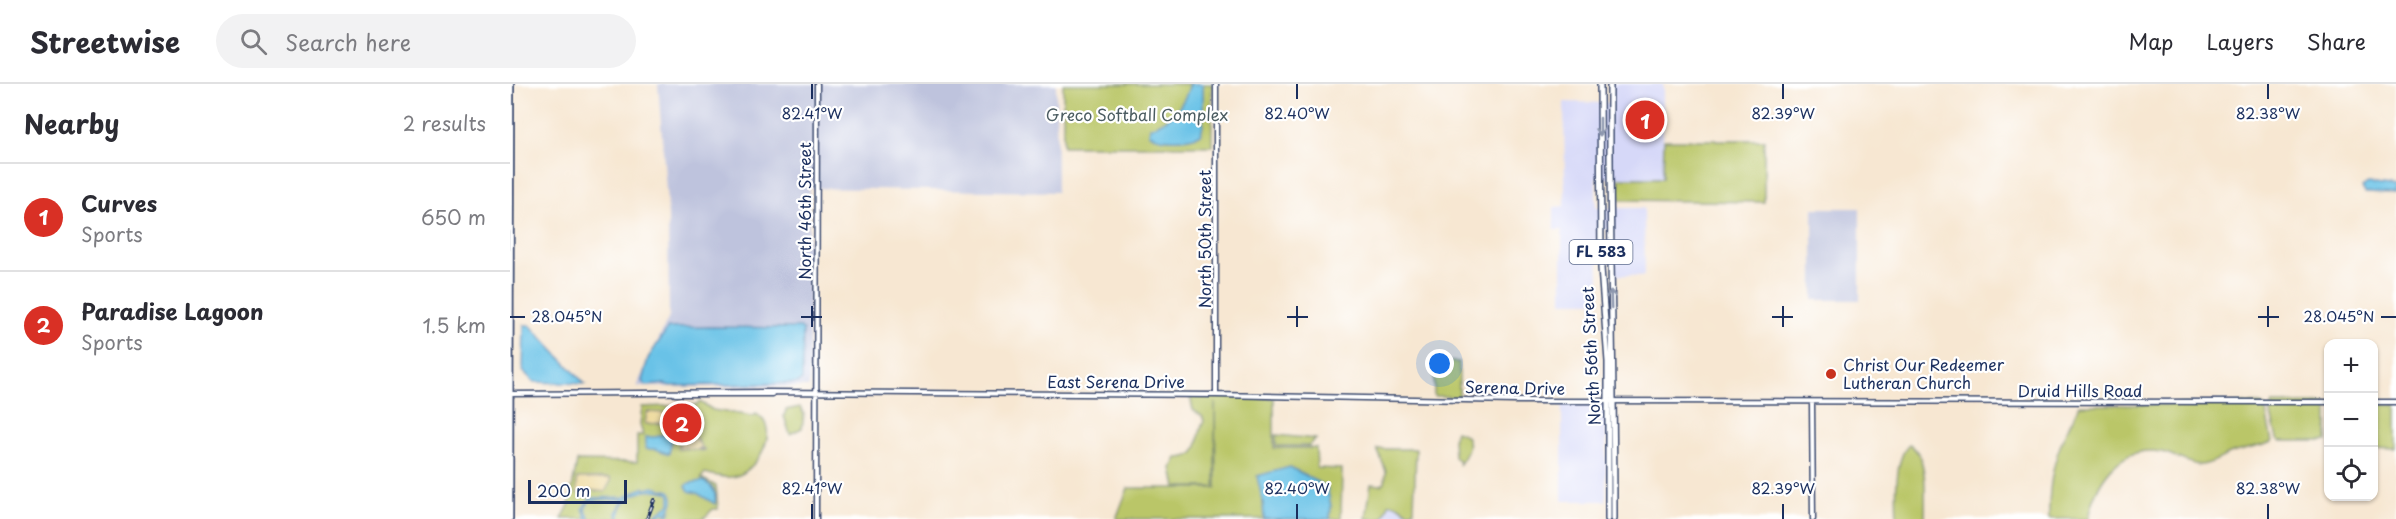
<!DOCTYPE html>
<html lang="en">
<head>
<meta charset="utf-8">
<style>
	:root { --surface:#fff; --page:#f2f2f3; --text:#2b2b33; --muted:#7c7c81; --line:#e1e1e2; --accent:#d93025 }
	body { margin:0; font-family:"Playpen Sans",sans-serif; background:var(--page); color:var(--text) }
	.controls { position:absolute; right:18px; bottom:18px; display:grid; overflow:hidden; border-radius:12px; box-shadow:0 2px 4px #0004 }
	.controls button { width:54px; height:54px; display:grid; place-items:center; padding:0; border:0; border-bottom:2px solid var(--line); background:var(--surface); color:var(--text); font:30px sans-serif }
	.scale { position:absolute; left:18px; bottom:15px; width:99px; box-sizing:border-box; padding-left:6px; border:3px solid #1b2f5e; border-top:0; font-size:16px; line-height:21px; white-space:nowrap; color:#1b2f5e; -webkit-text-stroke:4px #fff; paint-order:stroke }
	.you { position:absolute; left:930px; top:280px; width:21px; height:21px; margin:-15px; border:4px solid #fff; border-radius:50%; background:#1a73e8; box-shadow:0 0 0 9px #1a73e833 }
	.badge { display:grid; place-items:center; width:39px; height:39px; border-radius:50%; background:var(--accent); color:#fff; font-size:20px; font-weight:700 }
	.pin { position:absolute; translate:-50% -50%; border:3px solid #fff; box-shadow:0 2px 6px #0006 }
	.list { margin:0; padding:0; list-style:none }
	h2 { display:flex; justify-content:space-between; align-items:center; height:78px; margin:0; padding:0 24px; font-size:26px }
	h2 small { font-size:20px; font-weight:400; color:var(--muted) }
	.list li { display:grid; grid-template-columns:39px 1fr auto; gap:18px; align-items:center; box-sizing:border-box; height:108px; padding:0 24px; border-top:2px solid var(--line) }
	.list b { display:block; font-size:22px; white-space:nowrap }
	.list p { margin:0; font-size:20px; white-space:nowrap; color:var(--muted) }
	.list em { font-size:20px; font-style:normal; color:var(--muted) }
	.icon { flex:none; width:33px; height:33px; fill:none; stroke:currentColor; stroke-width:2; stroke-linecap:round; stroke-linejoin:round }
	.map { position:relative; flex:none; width:1886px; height:435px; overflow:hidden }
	header { display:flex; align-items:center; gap:36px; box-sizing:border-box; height:84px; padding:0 30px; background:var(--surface); border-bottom:2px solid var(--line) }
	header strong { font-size:28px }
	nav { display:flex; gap:33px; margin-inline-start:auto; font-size:21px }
	.search { width:420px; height:54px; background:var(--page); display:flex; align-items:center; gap:15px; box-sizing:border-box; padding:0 21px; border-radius:33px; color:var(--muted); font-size:22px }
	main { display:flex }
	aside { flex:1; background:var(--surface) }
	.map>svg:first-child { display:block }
	.built { fill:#d6d8f8 }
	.industrial { fill:#bec3dd }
	.green { fill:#bac668; stroke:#6a7a63; stroke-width:1.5 }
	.sand { fill:#eeda9e; stroke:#84847e; stroke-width:1.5 }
	.water { fill:#69c2e7; stroke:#4278a2; stroke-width:1.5 }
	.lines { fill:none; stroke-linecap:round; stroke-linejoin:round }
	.tertiary-casing { stroke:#3c4b6f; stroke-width:7 }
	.secondary-casing { stroke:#3c4b6f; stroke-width:8 }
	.primary-casing { stroke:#3c4b6f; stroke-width:8 }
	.tertiary { stroke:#fff; stroke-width:4 }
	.secondary { stroke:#fff; stroke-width:4.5 }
	.primary { stroke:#fff; stroke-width:5 }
	.rail-casing { stroke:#1b2f5e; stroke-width:4 }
	.rail { stroke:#fff; stroke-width:1.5; stroke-dasharray:4.5; stroke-linecap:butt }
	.oneway { stroke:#8d97ae }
	.ticks { fill:none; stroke:#1b2f5e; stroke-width:2 }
	.poi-dot { fill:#c8321e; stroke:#fff; stroke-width:2 }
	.labels { text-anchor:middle; stroke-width:4.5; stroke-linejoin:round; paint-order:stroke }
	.shield { fill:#fff; stroke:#5f6d8e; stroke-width:1.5 }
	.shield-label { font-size:15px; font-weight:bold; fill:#1b2f5e }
	.park-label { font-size:16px; fill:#4b5c61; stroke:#fff }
	.street-label { font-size:16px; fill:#1b2f5e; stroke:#fff }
	.poi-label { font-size:16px; fill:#1b2f5e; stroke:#fff; text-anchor:start }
	.ticks-label { font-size:15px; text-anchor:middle; fill:#1b2f5e; stroke:#fff; stroke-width:4.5; stroke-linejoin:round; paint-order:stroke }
</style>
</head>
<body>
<header>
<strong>Streetwise</strong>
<div class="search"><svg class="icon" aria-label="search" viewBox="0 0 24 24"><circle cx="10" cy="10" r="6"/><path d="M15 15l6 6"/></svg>Search here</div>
<nav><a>Map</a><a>Layers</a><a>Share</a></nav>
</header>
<main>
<aside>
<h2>Nearby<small>2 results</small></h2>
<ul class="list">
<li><span class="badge">1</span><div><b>Curves</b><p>Sports</p></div><em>650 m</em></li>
<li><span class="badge">2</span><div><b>Paradise Lagoon</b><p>Sports</p></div><em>1.5 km</em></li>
</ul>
</aside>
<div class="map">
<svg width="1886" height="435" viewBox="0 0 1886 435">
	<rect width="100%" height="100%" fill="#fff"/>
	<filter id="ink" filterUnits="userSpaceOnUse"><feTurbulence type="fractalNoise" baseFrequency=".0167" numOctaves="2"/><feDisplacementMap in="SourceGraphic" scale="12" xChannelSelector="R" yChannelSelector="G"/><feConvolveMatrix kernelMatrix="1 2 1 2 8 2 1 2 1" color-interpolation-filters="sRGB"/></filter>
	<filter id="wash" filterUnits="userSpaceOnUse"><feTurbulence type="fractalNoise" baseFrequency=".008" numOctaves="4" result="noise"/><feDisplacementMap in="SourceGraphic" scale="24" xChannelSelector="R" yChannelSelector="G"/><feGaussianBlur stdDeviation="1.35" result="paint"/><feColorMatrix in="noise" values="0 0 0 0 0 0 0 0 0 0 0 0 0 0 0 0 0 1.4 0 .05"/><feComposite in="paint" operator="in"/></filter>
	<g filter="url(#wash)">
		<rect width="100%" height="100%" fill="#f7e7d2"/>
		<path class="built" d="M 1102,0 L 1153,0 L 1153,94 L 1086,94 L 1086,124 L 1134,124 L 1135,192 L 1104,191 L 1104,146 L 1087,145 L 1090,218 L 1052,218 L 1052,146 L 1044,146 L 1044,123 L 1055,122 L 1054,18 L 1102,19 Z
			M 1052,319 L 1096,319 L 1096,417 L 1052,417 Z
			M 882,419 L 890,422 L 898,428 L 904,426 L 904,435 L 873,435 L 879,420 Z"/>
		<path class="industrial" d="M 148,0 L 546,0 L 547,108 L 299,104 L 299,303 L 126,303 L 159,233 L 158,132 Z
			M 1303,124 L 1350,124 L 1350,216 L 1303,216 Z"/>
		<path class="green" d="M 553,0 L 702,0 L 702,62 L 553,62 Z
			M 1154,56 L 1254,56 L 1254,118 L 1109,116 L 1109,94 L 1153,94 Z
			M 924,278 L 949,278 L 949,313 L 924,312 Z
			M 680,312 L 764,314 L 764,364 L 806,364 L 807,384 L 832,385 L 831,435 L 606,435 L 618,404 L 706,404 L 705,318 L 705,403 L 666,403 L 662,384 L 667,374 C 695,373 684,355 694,337 L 692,332 L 683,326 Z
			M 190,318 L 203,326 L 242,332 L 246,330 C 272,344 248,385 227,392 C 217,395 205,392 195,389 L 191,394 L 206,402 L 208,425 L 203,425 L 193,435 L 52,435 L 59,421 L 67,377 L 127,378 L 127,351 L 133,351 L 130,341 L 132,323 L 185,321 Z
			M 1750,320 L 1755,322 L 1762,358 C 1749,363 1735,365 1722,369 C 1712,373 1702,380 1691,381 C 1677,381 1665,370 1651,368 C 1609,360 1585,398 1578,435 L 1539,435 C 1538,402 1545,367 1561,338 C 1565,333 1566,326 1569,321 Z
			M 1762,320 L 1818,320 L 1818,357 L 1770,357 L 1767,355 L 1760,326 Z
			M 1864,320 L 1886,320 L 1886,365 L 1864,364 Z
			M 290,323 L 294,330 L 292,344 L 280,350 L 274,332 L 276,326 Z
			M 946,347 C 966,352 958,369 949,381 L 950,378 L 944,373 L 943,355 Z
			M 766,351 L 806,355 L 799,362 L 766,362 Z
			M 1399,361 C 1419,369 1415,416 1415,435 L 1387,435 C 1386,416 1384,374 1399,361 Z
			M 867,365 L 906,365 L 904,426 L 898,428 C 892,424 886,418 879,420 L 873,435 L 856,435 L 861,400 L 871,401 L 875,398 L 876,387 Z"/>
		<path class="sand" d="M 137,328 L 156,329 L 155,339 L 135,340 Z
			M 177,351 L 186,354 L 192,364 L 188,364 L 193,366 L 194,364 L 194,367 L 176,364 L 168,365 L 171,353 Z
			M 67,394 L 100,394 L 101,397 L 95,408 L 80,406 L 76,410 L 67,409 Z"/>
		<path class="water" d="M 680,0 L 693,0 L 693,41 L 691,50 C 677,57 653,57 639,50 L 640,43 C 661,37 674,21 680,0 Z
			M 1858,100 L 1886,104 L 1886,110 L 1855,109 L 1852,104 Z
			M 14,241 L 20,241 L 75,300 L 24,298 L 13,287 Z
			M 197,243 L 291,244 L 293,246 L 292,296 L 287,299 L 160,302 L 155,300 L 136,302 L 132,297 L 138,274 L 158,244 Z
			M 170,329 L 172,330 L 172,337 L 179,332 L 184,335 L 185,338 L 179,341 L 180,345 L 174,346 L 172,341 L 168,346 L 163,345 L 161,334 L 167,333 L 170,337 Z
			M 159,348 L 162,356 L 159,370 L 146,365 L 136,365 L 136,353 L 146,353 Z
			M 780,383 L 817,403 L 821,422 L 820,435 L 754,435 L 753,419 L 747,392 Z
			M 193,397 C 203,402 207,408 205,420 L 187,409 L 179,407 L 176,402 L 179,399 Z
			M 134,403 L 135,405 L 144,403 L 160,407 C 165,413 164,422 157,427 L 158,429 L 161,426 L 159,431 L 157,432 L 155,428 L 139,435 L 160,420 L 160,411 L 157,408 C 138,402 107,411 110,435 L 108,435 L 107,429 L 113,415 L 80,416 L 75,425 L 80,435 L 77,435 L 73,424 L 80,414 L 115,413 Z"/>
	</g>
	<g filter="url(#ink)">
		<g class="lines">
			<g class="tertiary-casing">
				<path id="tertiary" d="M 0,310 L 259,308 L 706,311 L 1005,317 L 1818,318
					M 165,310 L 262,310
					M 706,311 L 706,0
					M 1302,318 L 1303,435
					M 1864,318 L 1886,318
					M 306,435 L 307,0"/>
			</g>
			<g class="secondary-casing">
				<path id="secondary" d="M 0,435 L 1,0"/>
			</g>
			<g class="primary-casing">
				<path id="primary" d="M 1090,0 L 1091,184 L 1098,278 L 1098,435
					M 1100,0 C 1099,145 1104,290 1104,435"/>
			</g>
			<use href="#tertiary" class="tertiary"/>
			<use href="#secondary" class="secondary"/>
			<use href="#primary" class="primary"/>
			<g class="rail-casing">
				<path id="rail" d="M 137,435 L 144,416"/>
			</g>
			<use href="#rail" class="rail"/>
		</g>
		<defs><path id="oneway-shaft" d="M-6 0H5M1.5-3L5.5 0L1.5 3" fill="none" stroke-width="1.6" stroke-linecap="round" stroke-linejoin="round" transform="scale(1.5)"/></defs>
		<g class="oneway">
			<use href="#oneway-shaft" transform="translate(1090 43) rotate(90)"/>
			<use href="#oneway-shaft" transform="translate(1101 215) rotate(-92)"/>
		</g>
	</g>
	<path class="ticks" d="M 302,0 L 302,15M 787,0 L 787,15M 1273,0 L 1273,15M 1758,0 L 1758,15M 302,222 L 302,243M 787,222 L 787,243M 1273,222 L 1273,243M 1758,222 L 1758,243M 0,233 L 15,233M 291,233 L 312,233M 777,233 L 798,233M 1262,233 L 1283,233M 1748,233 L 1769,233M 1871,233 L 1886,233M 302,420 L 302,435M 787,420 L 787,435M 1273,420 L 1273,435M 1758,420 L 1758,435"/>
	<circle class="poi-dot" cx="1321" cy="290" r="6"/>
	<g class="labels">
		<rect class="shield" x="1059.5" y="156" width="63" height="24" rx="4.5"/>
		<g class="shield-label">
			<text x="1091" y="173">FL 583</text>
		</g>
		<g class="park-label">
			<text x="627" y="37">Greco Softball Complex</text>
		</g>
		<g class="street-label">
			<text transform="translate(295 127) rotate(-90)" y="6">North 46th Street</text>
			<text transform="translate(695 155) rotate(-90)" y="6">North 50th Street</text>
			<text transform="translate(1081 272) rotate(-93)" y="6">North 56th Street</text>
			<text x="606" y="304">East Serena Drive</text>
			<text transform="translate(1005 304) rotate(1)" y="6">Serena Drive</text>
			<text x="1570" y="313">Druid Hills Road</text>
		</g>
		<g class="poi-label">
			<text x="1333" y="287">Christ Our Redeemer<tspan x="1333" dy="18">Lutheran Church</tspan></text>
		</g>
	</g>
	<g class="ticks-label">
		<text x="302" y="35">82.41°W</text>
		<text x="787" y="35">82.40°W</text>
		<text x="1273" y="35">82.39°W</text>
		<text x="1758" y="35">82.38°W</text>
		<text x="57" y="238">28.045°N</text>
		<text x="1829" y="238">28.045°N</text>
		<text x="302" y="410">82.41°W</text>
		<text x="787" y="410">82.40°W</text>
		<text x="1273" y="410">82.39°W</text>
		<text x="1758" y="410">82.38°W</text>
	</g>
</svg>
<div class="controls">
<button>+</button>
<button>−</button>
<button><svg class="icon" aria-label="locate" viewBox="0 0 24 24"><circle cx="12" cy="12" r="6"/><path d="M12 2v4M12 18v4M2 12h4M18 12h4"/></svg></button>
</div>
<div class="scale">200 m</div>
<div class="you"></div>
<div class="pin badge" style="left:1135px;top:36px">1</div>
<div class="pin badge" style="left:172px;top:339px">2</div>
</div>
</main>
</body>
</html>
